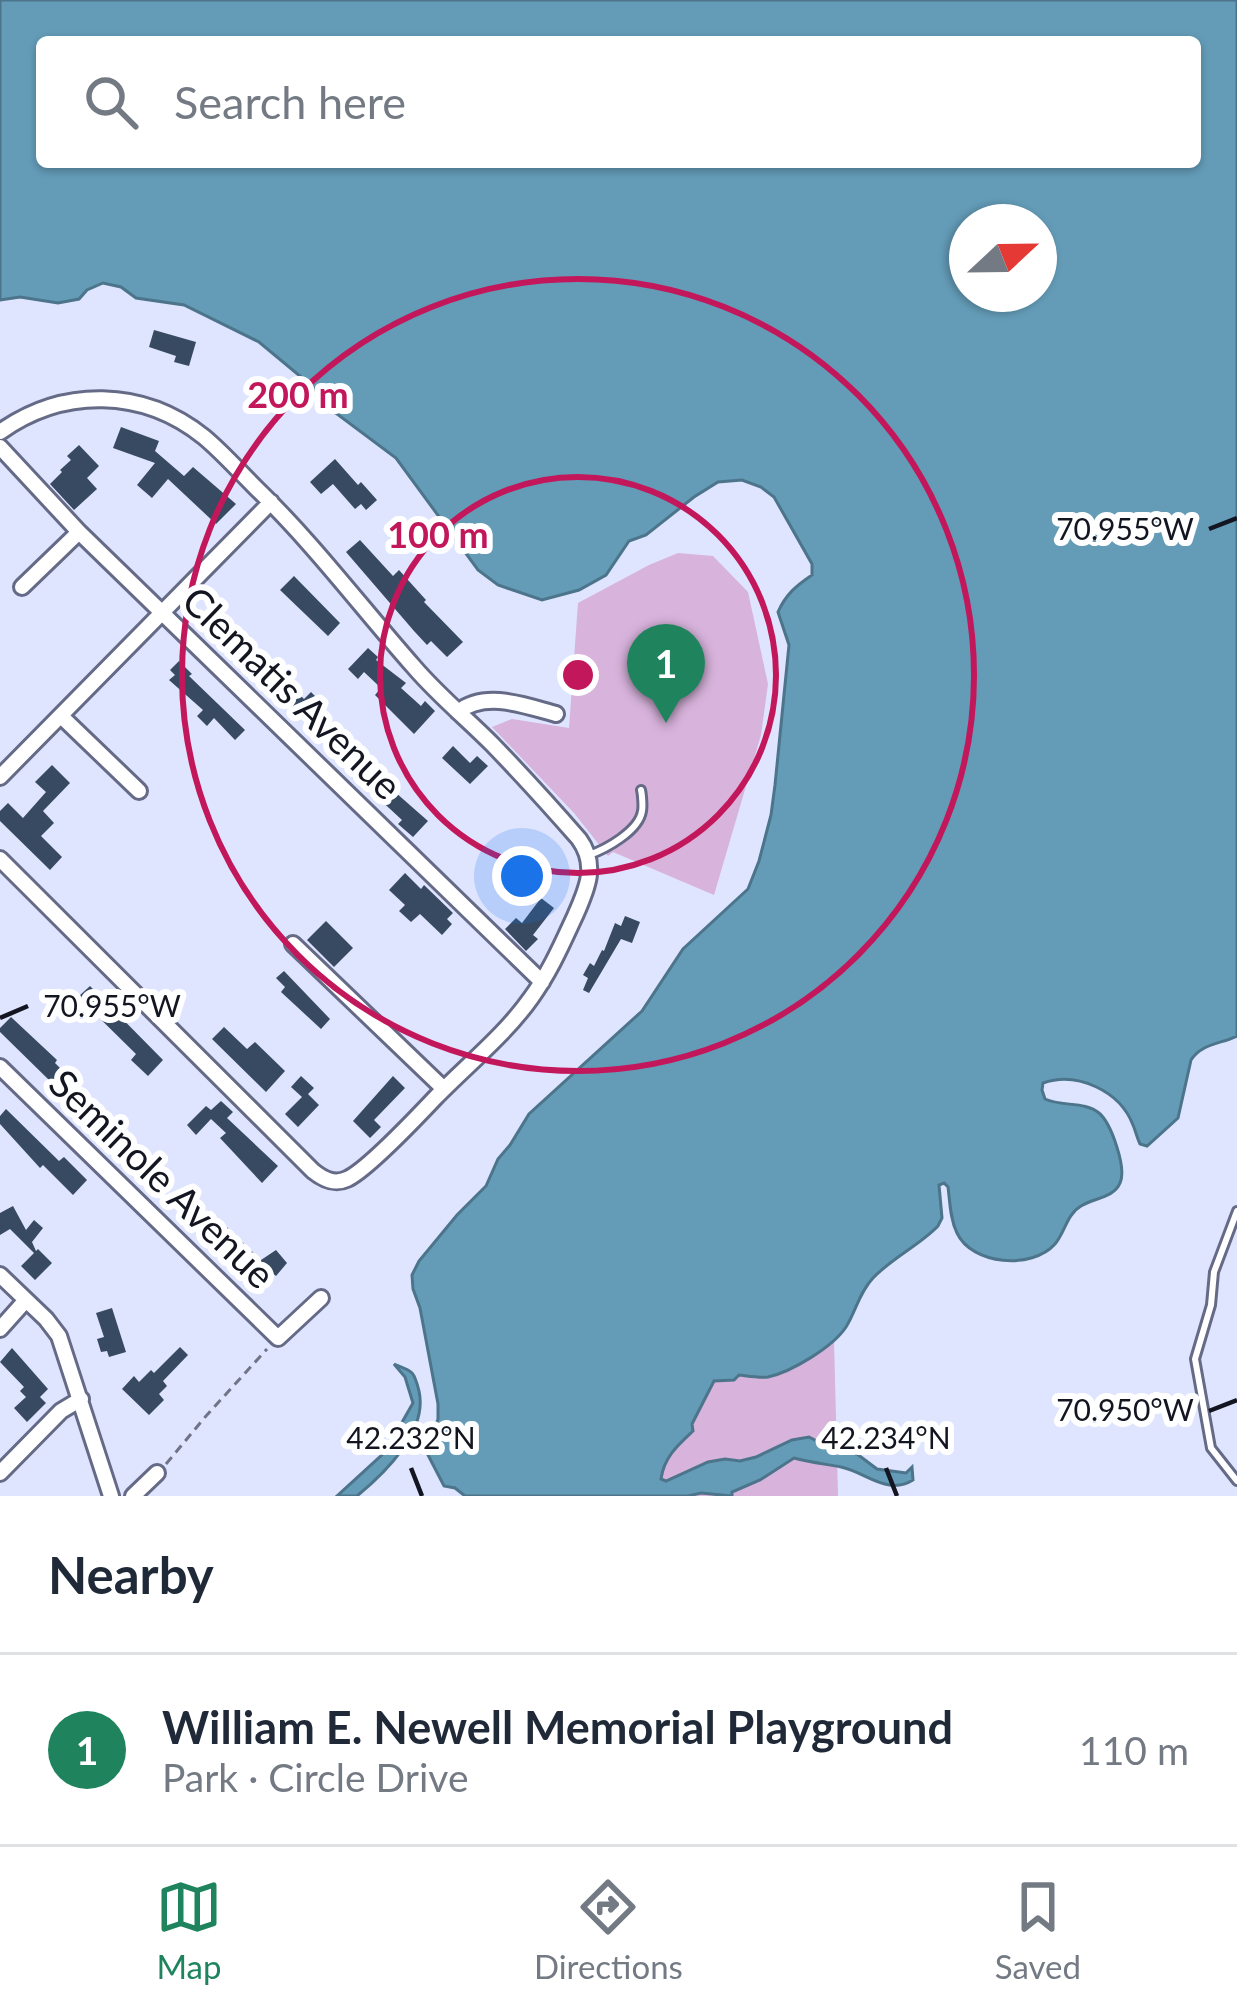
<!DOCTYPE html>
<html lang="en">
<head>
<meta charset="utf-8">
<style>
	:root { --surface:#fff; --page:#f2f2f3; --text:#1f2937; --muted:#747a83; --line:#e0e1e3; --accent:#1f845e }
	body { margin:0; font-family:Lato,sans-serif; background:var(--page); color:var(--text) }
	.compass { position:absolute; left:949px; top:204px; width:108px; height:108px; border-radius:50%; background:var(--surface); box-shadow:0 3px 9px #0004; rotate:68deg }
	.you { position:absolute; left:522px; top:876px; width:42px; height:42px; margin:-30px; border:9px solid #fff; border-radius:50%; background:#1a73e8; box-shadow:0 0 0 18px #1a73e833 }
	.badge { display:grid; place-items:center; width:78px; height:78px; border-radius:50%; background:var(--accent); color:#fff; font-size:39px; font-weight:700 }
	.pin { position:absolute; translate:-50% -99px; filter:drop-shadow(0 3px 6px #0008) }
	.pin::after { content:''; position:absolute; top:63px; width:42px; height:36px; background:inherit; clip-path:polygon(0 0,100% 0,50% 100%) }
	.list { margin:0; padding:0; list-style:none }
	h2 { display:flex; justify-content:space-between; align-items:center; height:156px; margin:0; padding:0 48px; font-size:51px }
	h2 small { font-size:39px; font-weight:400; color:var(--muted) }
	.list li { display:grid; grid-template-columns:78px 1fr auto; gap:36px; align-items:center; box-sizing:border-box; height:192px; padding:0 48px; border-top:3px solid var(--line) }
	.list b { display:block; font-size:45px; white-space:nowrap }
	.list p { margin:0; font-size:39px; white-space:nowrap; color:var(--muted) }
	.list em { font-size:39px; font-style:normal; color:var(--muted) }
	.icon { flex:none; width:66px; height:66px; fill:none; stroke:currentColor; stroke-width:2; stroke-linecap:round; stroke-linejoin:round }
	.map { position:relative; flex:none; width:1237px; height:1496px; overflow:hidden }
	.search { position:absolute; background:var(--surface); box-shadow:0 3px 9px #0004; left:36px; right:36px; top:36px; height:132px; display:flex; align-items:center; gap:30px; box-sizing:border-box; padding:0 42px; border-radius:12px; color:var(--muted); font-size:45px }
	.sheet { height:348px; background:var(--surface) }
	nav { display:flex; justify-content:space-around; align-items:center; box-sizing:border-box; height:168px; border-top:3px solid var(--line); background:var(--surface); font-size:33px; color:var(--muted) }
	nav a { display:grid; justify-items:center; gap:6px }
	nav .on { color:var(--accent) }
	.map>svg:first-child { display:block }
	.green { fill:#d8b3dc }
	.water { fill:#649cb8; stroke:#4c748a; stroke-width:3; fill-rule:evenodd }
	.building { fill:#374a61 }
	.lines { fill:none; stroke-linecap:round; stroke-linejoin:round }
	.lane-casing { stroke:#656a87; stroke-width:12 }
	.street-casing { stroke:#656a87; stroke-width:20 }
	.path { stroke:#707486; stroke-width:3; stroke-dasharray:9 6; stroke-linecap:butt }
	.lane { stroke:#fff; stroke-width:6 }
	.street { stroke:#fff; stroke-width:14 }
	.ticks { fill:none; stroke:#131520; stroke-width:4.5 }
	.ring { fill:none; stroke:#c2185b; stroke-width:6 }
	.labels { text-anchor:middle; stroke-width:12; stroke-linejoin:round; paint-order:stroke }
	.street-label { font-size:39px; fill:#131520; stroke:#fff }
	.ticks-label { font-size:30px; text-anchor:middle; fill:#131520; stroke:#fff; stroke-width:12; stroke-linejoin:round; paint-order:stroke }
	.centre { fill:#c2185b; stroke:#fff; stroke-width:6 }
	.ring-label { font-size:36px; text-anchor:middle; font-weight:bold; fill:#c2185b; stroke:#fff; stroke-width:12; stroke-linejoin:round; paint-order:stroke }
</style>
</head>
<body>
<div class="map">
<svg width="1237" height="1496" viewBox="0 0 1237 1496">
	<rect width="100%" height="100%" fill="#dfe4ff"/>
	<path class="green" d="M 678,553 L 713,556 L 748,592 L 768,684 L 761,735 L 714,895 L 613,852 L 608,856 L 574,813 L 492,727 L 512,719 L 569,728 L 578,603 L 649,565 Z
		M 834,1341 L 838,1496 L 658,1496 C 663,1464 669,1453 693,1431 L 692,1424 L 714,1381 L 734,1380 L 739,1375 C 771,1380 810,1361 834,1341 Z"/>
	<path class="water" d="M 0,0 L 1237,0 L 1237,1036 C 1220,1044 1201,1044 1191,1060 L 1178,1118 L 1147,1146 L 1140,1144 C 1137,1138 1136,1132 1133,1125 C 1120,1091 1077,1071 1043,1083 L 1042,1090 L 1045,1099 C 1062,1107 1085,1101 1099,1113 C 1111,1123 1127,1168 1120,1183 C 1114,1198 1093,1198 1081,1206 C 1067,1214 1065,1232 1055,1244 C 1032,1270 972,1265 957,1233 C 950,1219 950,1202 948,1187 L 944,1183 L 939,1185 L 942,1218 L 938,1226 C 920,1245 893,1257 873,1278 C 859,1293 856,1311 846,1327 C 833,1347 791,1372 768,1377 C 759,1378 748,1376 739,1375 L 734,1380 L 714,1381 L 692,1424 L 693,1431 C 678,1445 664,1457 661,1479 L 666,1481 L 708,1462 L 725,1459 L 740,1461 L 756,1457 L 792,1440 L 809,1437 L 836,1451 L 857,1454 L 877,1469 L 906,1473 L 912,1467 L 913,1480 C 887,1496 866,1472 841,1467 C 825,1464 809,1462 794,1458 L 760,1480 L 732,1492 L 732,1496 L 701,1493 L 688,1496 L 465,1496 L 455,1488 L 444,1486 L 427,1453 L 438,1419 L 438,1404 L 420,1308 L 413,1289 L 412,1275 L 419,1261 L 457,1215 L 486,1186 L 498,1159 L 510,1145 L 529,1114 L 642,1011 L 683,949 L 748,889 L 759,861 L 771,815 L 775,785 L 789,645 L 778,612 C 786,594 796,586 812,575 L 812,564 L 774,497 L 761,487 L 742,480 L 718,482 L 694,497 L 646,535 L 629,541 L 606,575 L 579,590 L 542,600 L 498,585 L 478,570 L 396,458 L 325,405 L 312,386 L 259,342 L 184,305 L 136,298 L 121,287 L 103,283 L 87,290 L 79,299 L 58,303 L 20,297 L 0,300 ZM 42,42 L 1195,42 L 1195,162 L 42,162 ZM 967,222 L 1039,222 L 1039,294 L 967,294 Z
		M 394,1364 C 400,1367 407,1368 412,1373 C 415,1376 418,1387 419,1391 C 428,1431 385,1473 357,1496 L 337,1496 L 385,1452 L 413,1403 L 405,1377 Z"/>
	<path class="building" d="M 154,330 L 196,342 L 189,366 L 174,362 L 176,356 L 149,347 Z
		M 121,427 L 159,441 L 155,451 L 184,476 L 193,467 L 236,504 L 216,524 L 168,479 L 152,498 L 137,485 L 155,463 L 113,448 Z
		M 79,445 L 99,466 L 87,478 L 97,489 L 74,510 L 50,484 L 62,472 L 60,470 L 71,460 L 67,456 Z
		M 335,459 L 358,485 L 361,482 L 377,500 L 366,510 L 361,504 L 355,509 L 333,484 L 321,494 L 310,482 Z
		M 360,540 L 393,576 L 399,570 L 426,600 L 424,602 L 463,642 L 447,657 L 431,641 L 427,645 L 414,631 L 346,552 Z
		M 294,576 L 340,623 L 328,636 L 280,590 Z
		M 368,648 L 378,657 L 376,660 L 406,683 L 401,688 L 421,706 L 425,701 L 435,711 L 414,734 L 375,695 L 381,688 L 364,672 L 358,679 L 348,669 Z
		M 179,661 L 192,674 L 189,676 L 245,730 L 235,740 L 214,718 L 207,726 L 197,716 L 203,710 L 169,680 L 175,675 L 170,670 Z
		M 283,678 L 304,699 L 311,692 L 318,699 L 312,705 L 324,716 L 312,728 L 271,690 Z
		M 453,746 L 470,763 L 477,756 L 488,766 L 470,784 L 442,758 Z
		M 52,765 L 70,783 L 43,811 L 54,823 L 41,836 L 62,857 L 50,870 L 0,821 L 0,811 L 8,803 L 23,818 L 46,792 L 35,782 Z
		M 387,785 L 428,821 L 413,837 L 398,824 L 402,820 L 376,796 Z
		M 405,873 L 421,889 L 424,885 L 453,913 L 447,919 L 452,924 L 442,935 L 420,914 L 411,922 L 399,911 L 405,905 L 389,890 Z
		M 541,898 L 554,908 L 533,935 L 538,939 L 526,951 L 505,929 L 516,918 L 522,923 Z
		M 625,916 L 640,922 L 632,943 L 621,939 L 589,993 L 583,990 L 588,978 L 583,975 L 590,963 L 594,966 L 602,950 L 604,951 L 615,923 L 621,926 Z
		M 326,921 L 353,948 L 334,967 L 307,940 Z
		M 284,971 L 330,1019 L 321,1029 L 281,992 L 285,987 L 276,978 Z
		M 90,986 L 163,1060 L 148,1076 L 131,1060 L 136,1054 L 78,997 Z
		M 11,1017 L 57,1060 L 55,1063 L 107,1115 L 96,1126 L 0,1032 L 0,1028 Z
		M 224,1027 L 247,1049 L 255,1042 L 285,1071 L 266,1092 L 212,1039 Z
		M 301,1076 L 314,1088 L 308,1094 L 319,1105 L 298,1127 L 285,1114 L 302,1097 L 291,1087 Z
		M 393,1076 L 405,1088 L 374,1120 L 381,1127 L 370,1138 L 353,1121 Z
		M 221,1101 L 233,1112 L 227,1118 L 278,1166 L 262,1183 L 220,1138 L 226,1133 L 211,1119 L 196,1135 L 187,1125 L 206,1106 L 211,1110 Z
		M 6,1109 L 59,1161 L 64,1157 L 87,1180 L 73,1195 L 43,1165 L 40,1168 L 0,1124 L 0,1116 Z
		M 13,1206 L 26,1230 L 34,1220 L 43,1228 L 32,1242 L 36,1251 L 38,1249 L 52,1263 L 35,1280 L 21,1266 L 34,1253 L 10,1229 L 0,1235 L 0,1213 Z
		M 209,1210 L 261,1260 L 276,1250 L 287,1263 L 276,1276 L 262,1264 L 250,1277 L 195,1225 Z
		M 112,1308 L 126,1352 L 109,1357 L 107,1351 L 101,1352 L 97,1339 L 104,1337 L 96,1313 Z
		M 180,1347 L 188,1355 L 163,1381 L 167,1386 L 159,1394 L 164,1400 L 149,1415 L 122,1389 L 134,1376 L 139,1382 L 151,1370 L 154,1373 Z
		M 12,1348 L 48,1389 L 40,1397 L 46,1403 L 27,1422 L 14,1408 L 26,1397 L 20,1391 L 24,1387 L 0,1362 Z"/>
	<g class="lines">
		<g class="lane-casing">
			<path id="lane" d="M 589,855 C 606,849 639,831 642,811 C 643,807 642,794 641,790
				M 1237,1211 L 1214,1272 L 1211,1305 L 1195,1359 L 1211,1448 L 1237,1481"/>
		</g>
		<g class="street-casing">
			<path id="street" d="M 0,432 C 63,387 143,388 204,437 C 222,452 239,471 256,488 C 314,544 361,607 414,667 C 438,695 466,718 492,744 C 522,775 551,807 579,839 C 598,865 587,889 575,916 C 562,944 550,972 531,998 C 505,1035 467,1065 435,1098 C 418,1116 367,1170 347,1179 C 334,1185 323,1179 313,1171 L 0,859
				M 0,447 L 79,532 L 542,982
				M 22,587 L 79,532
				M 458,712 C 486,690 526,706 556,714
				M 61,716 L 139,791
				M 0,777 L 271,502
				M 293,944 L 444,1089
				M 0,1067 L 278,1338 L 321,1298
				M 0,1275 L 46,1319 L 59,1336 L 111,1496
				M 0,1329 L 26,1300
				M 0,1473 L 61,1411 L 81,1399
				M 133,1496 L 157,1473"/>
		</g>
		<path class="path" d="M 166,1464 L 206,1416 L 267,1349"/>
		<use href="#lane" class="lane"/>
		<use href="#street" class="street"/>
	</g>
	<path class="ticks" d="M 1209,529 L 1237,518M 0,1018 L 28,1006M 1209,1411 L 1237,1400M 411,1468 L 422,1496M 886,1468 L 897,1496"/>
	<g class="ring">
		<circle cx="578" cy="675" r="198"/>
		<circle cx="578" cy="675" r="396"/>
	</g>
	<g class="labels">
		<g class="street-label">
			<text transform="translate(292 693) rotate(44)" y="14">Clematis Avenue</text>
			<text transform="translate(162 1179) rotate(44)" y="14">Seminole Avenue</text>
		</g>
	</g>
	<g class="ticks-label">
		<text x="1125" y="540">70.955°W</text>
		<text x="112" y="1017">70.955°W</text>
		<text x="1125" y="1421">70.950°W</text>
		<text x="411" y="1449">42.232°N</text>
		<text x="886" y="1449">42.234°N</text>
	</g>
	<circle cx="578" cy="675" r="18" class="centre"/>
	<g class="ring-label">
		<text x="298" y="408">200 m</text>
		<text x="438" y="548">100 m</text>
	</g>
</svg>
<svg class="compass" viewBox="-18 -18 36 36"><path d="M0-13l5 13h-10z" fill="#e53935"/><path d="M0 13l5-13h-10z" fill="#747a83"/></svg>
<div class="you"></div>
<div class="pin badge" style="left:666px;top:723px">1</div>
<div class="search"><svg class="icon" aria-label="search" viewBox="0 0 24 24"><circle cx="10" cy="10" r="6"/><path d="M15 15l6 6"/></svg>Search here</div>
</div>
<section class="sheet">
<h2>Nearby<small></small></h2>
<ul class="list">
<li><span class="badge">1</span><div><b>William E. Newell Memorial Playground</b><p>Park · Circle Drive</p></div><em>110 m</em></li>
</ul>
</section>
<nav>
<a class="on"><svg class="icon" aria-label="map" viewBox="0 0 24 24"><path d="M3 6l6-2 6 2 6-2v14l-6 2-6-2-6 2zM9 4v14M15 6v14"/></svg>Map</a>
<a><svg class="icon" aria-label="directions" viewBox="0 0 24 24"><path d="M12 3l9 9-9 9-9-9zM9 14v-3h6M13 9l2 2-2 2"/></svg>Directions</a>
<a><svg class="icon" aria-label="saved" viewBox="0 0 24 24"><path d="M7 4h10v16l-5-4-5 4z"/></svg>Saved</a>
</nav>
</body>
</html>
